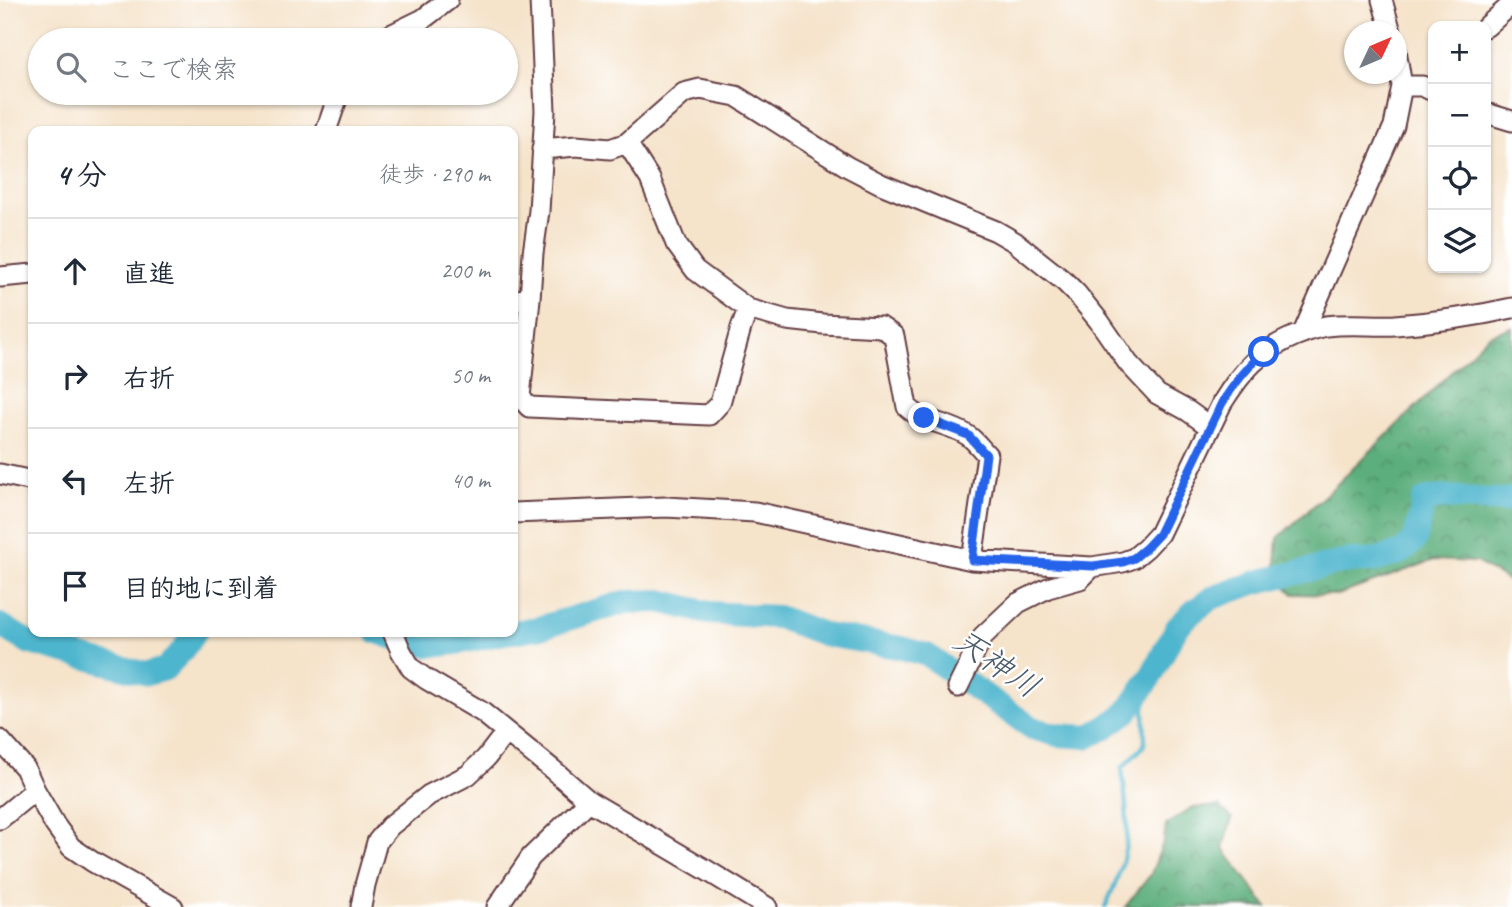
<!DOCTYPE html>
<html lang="ja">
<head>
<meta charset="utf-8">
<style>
	:root { --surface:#fff; --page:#f2f2f3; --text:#1f2937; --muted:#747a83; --line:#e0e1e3 }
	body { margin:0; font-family:Caveat,"Klee One",sans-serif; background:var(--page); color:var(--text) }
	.controls { position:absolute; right:21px; top:21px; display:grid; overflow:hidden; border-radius:14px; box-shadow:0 2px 5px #0004 }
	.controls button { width:63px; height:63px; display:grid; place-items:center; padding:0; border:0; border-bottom:2px solid var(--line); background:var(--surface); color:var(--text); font:35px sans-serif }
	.compass { position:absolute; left:1344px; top:21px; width:63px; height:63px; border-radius:50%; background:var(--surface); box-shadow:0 2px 5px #0004; rotate:46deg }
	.stop { position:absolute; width:21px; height:21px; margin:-16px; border:5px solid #2563eb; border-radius:50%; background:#fff }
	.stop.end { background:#2563eb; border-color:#fff; box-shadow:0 2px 7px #0008 }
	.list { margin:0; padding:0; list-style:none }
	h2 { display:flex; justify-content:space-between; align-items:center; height:91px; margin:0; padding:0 28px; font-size:30px }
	h2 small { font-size:23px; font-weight:400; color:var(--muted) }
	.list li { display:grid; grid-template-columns:46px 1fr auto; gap:21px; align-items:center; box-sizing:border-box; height:105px; padding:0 28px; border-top:2px solid var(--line) }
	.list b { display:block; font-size:26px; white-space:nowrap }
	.list em { font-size:23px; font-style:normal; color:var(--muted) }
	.icon { flex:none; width:38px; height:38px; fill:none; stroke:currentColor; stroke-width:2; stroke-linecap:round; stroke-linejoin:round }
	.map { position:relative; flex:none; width:1512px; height:907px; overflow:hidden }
	.search { position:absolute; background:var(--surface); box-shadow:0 2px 5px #0004; left:28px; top:28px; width:490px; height:77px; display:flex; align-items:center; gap:18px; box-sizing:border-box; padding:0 24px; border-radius:38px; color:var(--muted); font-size:26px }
	.panel { position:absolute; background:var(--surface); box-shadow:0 2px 5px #0004; left:28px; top:126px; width:490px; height:511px; border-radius:14px }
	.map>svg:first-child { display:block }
	.forest { fill:url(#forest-crowns); stroke:#536653; stroke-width:2 }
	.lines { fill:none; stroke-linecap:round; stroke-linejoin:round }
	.stream { stroke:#4eb5cd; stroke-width:4.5 }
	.river { stroke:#4eb5cd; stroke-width:24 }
	.minor-casing { stroke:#643c43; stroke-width:23 }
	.minor { stroke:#fff; stroke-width:19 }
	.route { stroke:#2563eb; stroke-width:9 }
	.labels { text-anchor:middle; stroke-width:5; stroke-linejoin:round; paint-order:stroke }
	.water-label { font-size:32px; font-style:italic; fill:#4c5b6c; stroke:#fff }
</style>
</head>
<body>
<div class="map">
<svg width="1512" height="907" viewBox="0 0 1512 907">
	<defs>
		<pattern id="forest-crowns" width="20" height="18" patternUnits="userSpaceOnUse" patternTransform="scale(1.75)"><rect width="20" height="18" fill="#5cae7b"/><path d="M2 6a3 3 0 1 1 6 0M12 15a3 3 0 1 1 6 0" fill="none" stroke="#4e8d65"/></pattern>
	</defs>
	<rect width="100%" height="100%" fill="#fff"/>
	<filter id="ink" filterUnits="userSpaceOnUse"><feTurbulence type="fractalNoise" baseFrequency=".0143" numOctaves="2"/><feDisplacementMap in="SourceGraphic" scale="14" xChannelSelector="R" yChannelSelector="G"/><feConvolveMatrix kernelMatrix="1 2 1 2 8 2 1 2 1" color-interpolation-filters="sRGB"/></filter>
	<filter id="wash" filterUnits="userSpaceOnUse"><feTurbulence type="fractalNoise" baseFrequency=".00686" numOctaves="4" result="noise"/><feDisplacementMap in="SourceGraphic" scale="28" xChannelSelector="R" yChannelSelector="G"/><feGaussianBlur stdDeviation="1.57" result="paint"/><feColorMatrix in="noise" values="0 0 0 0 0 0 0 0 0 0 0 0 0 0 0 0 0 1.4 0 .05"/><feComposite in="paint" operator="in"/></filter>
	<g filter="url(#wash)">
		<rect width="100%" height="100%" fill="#f5e3ca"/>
		<path class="forest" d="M 1512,327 L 1512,583 L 1476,562 L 1434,560 L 1338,595 L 1293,594 L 1275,576 L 1278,538 L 1332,489 L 1489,335 Z
			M 1219,806 L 1232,818 L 1223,848 L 1267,907 L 1125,907 L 1151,874 L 1164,840 L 1166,825 L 1191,808 Z"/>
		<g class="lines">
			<path class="stream" d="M 1105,907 C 1116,884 1126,859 1127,834 C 1128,812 1124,789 1122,768 L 1142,748 L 1145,743 L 1144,708 L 1150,678"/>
			<path class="river" d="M 0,625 L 30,643 L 147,674 L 165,669 L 182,651 L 195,632
				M 377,632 C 393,637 408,644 424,645 C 452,647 484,636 511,632
				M 513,632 L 538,628 L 626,602 L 660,601 L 709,613 L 778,617 L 826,635 L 902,648 L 927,655 L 1032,728 L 1057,735 L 1088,737 L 1106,727 L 1127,712 L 1150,678 L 1177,627 L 1194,611 L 1212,598 L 1257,582 L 1348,561 L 1373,561 L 1402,552 L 1415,540 L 1424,500 C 1452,492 1483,504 1512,499"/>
		</g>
	</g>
	<g filter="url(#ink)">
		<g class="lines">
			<g class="minor-casing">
				<path id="minor" d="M 540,0 L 545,111 L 539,211 L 533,253 L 530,299 L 520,397 L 529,407 L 709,415 L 720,403 L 741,328 L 748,309
					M 1382,0 L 1391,32
					M 1486,27 L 1512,4
					M 380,40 L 423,19 L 448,0
					M 1402,86 L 1422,86 L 1433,91
					M 1486,113 L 1512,121
					M 326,131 L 339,93
					M 627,143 L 650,179 L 676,244 L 695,270 L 748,309 L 787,320 L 823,324 L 881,327 L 894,336 L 907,407 C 924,423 949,423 967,435 C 975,440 981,449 987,455 L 972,560
					M 542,149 L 576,146 L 610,149 L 627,143 L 684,93 L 700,89 L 736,96 L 848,167 L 881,184 L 996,231 L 1015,242 L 1065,282 L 1077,294 L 1099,321 L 1128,363 L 1157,394 L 1188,411 L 1210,427
					M 0,277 L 33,274
					M 513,300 L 530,299
					M 1303,333 L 1394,126 L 1402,86 L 1396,50
					M 0,474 L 33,481
					M 513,513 L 666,507 L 755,512 L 972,560 L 1092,567 L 1123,562 L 1134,558 L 1146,548 L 1159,534 L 1222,403 C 1242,371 1259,351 1295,336 C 1305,332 1316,328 1326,326 C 1349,323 1372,326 1395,325 C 1435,322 1473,317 1512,308
					M 393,632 L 401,651 L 411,668 L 426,679 L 482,712 L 552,769 L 589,801 L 703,868 L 767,907
					M 958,687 L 983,636 L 1018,603 L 1048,588 L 1080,579 L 1092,567
					M 0,740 L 25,768 L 35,790 L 55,825 L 71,847 L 93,862 L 173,907
					M 0,819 L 35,790
					M 361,907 L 365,885 L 377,842 L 390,826 L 429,795 L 468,775 L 486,758 L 506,732
					M 497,907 L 531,857 L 589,801"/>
			</g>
			<use href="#minor" class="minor"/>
		</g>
	</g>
	<g class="lines" filter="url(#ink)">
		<path class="route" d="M 924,418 L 968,435 L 986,455 L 972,560 L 1093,566 L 1123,562 L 1134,558 L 1146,548 L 1159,534 L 1222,403 C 1234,384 1246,368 1264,352"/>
	</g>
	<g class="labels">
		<g class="water-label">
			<text transform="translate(997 663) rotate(34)" y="11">天神川</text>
		</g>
	</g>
</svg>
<div class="controls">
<button>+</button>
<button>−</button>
<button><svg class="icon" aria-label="locate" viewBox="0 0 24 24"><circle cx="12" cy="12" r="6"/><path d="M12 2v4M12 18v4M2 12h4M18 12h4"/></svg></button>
<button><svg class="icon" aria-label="layers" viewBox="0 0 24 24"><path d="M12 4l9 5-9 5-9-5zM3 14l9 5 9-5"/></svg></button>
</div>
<svg class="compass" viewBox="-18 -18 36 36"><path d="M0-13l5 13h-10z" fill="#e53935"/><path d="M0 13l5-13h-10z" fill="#747a83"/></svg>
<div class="stop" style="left:1264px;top:352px"></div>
<div class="stop end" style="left:924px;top:418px"></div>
<div class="search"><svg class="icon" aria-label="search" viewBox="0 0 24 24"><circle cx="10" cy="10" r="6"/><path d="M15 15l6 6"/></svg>ここで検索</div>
<section class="panel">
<h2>4 分<small>徒歩 · 290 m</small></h2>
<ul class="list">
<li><svg class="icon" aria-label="ahead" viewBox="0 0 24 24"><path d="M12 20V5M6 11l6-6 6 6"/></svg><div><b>直進</b></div><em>200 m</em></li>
<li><svg class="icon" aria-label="right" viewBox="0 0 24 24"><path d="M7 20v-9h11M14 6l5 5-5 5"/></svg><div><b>右折</b></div><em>50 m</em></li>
<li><svg class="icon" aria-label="left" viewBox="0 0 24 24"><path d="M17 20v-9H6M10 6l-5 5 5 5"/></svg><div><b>左折</b></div><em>40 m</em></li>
<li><svg class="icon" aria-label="arrive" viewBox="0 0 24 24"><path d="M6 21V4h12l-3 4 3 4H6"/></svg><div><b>目的地に到着</b></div></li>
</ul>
</section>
</div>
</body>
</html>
